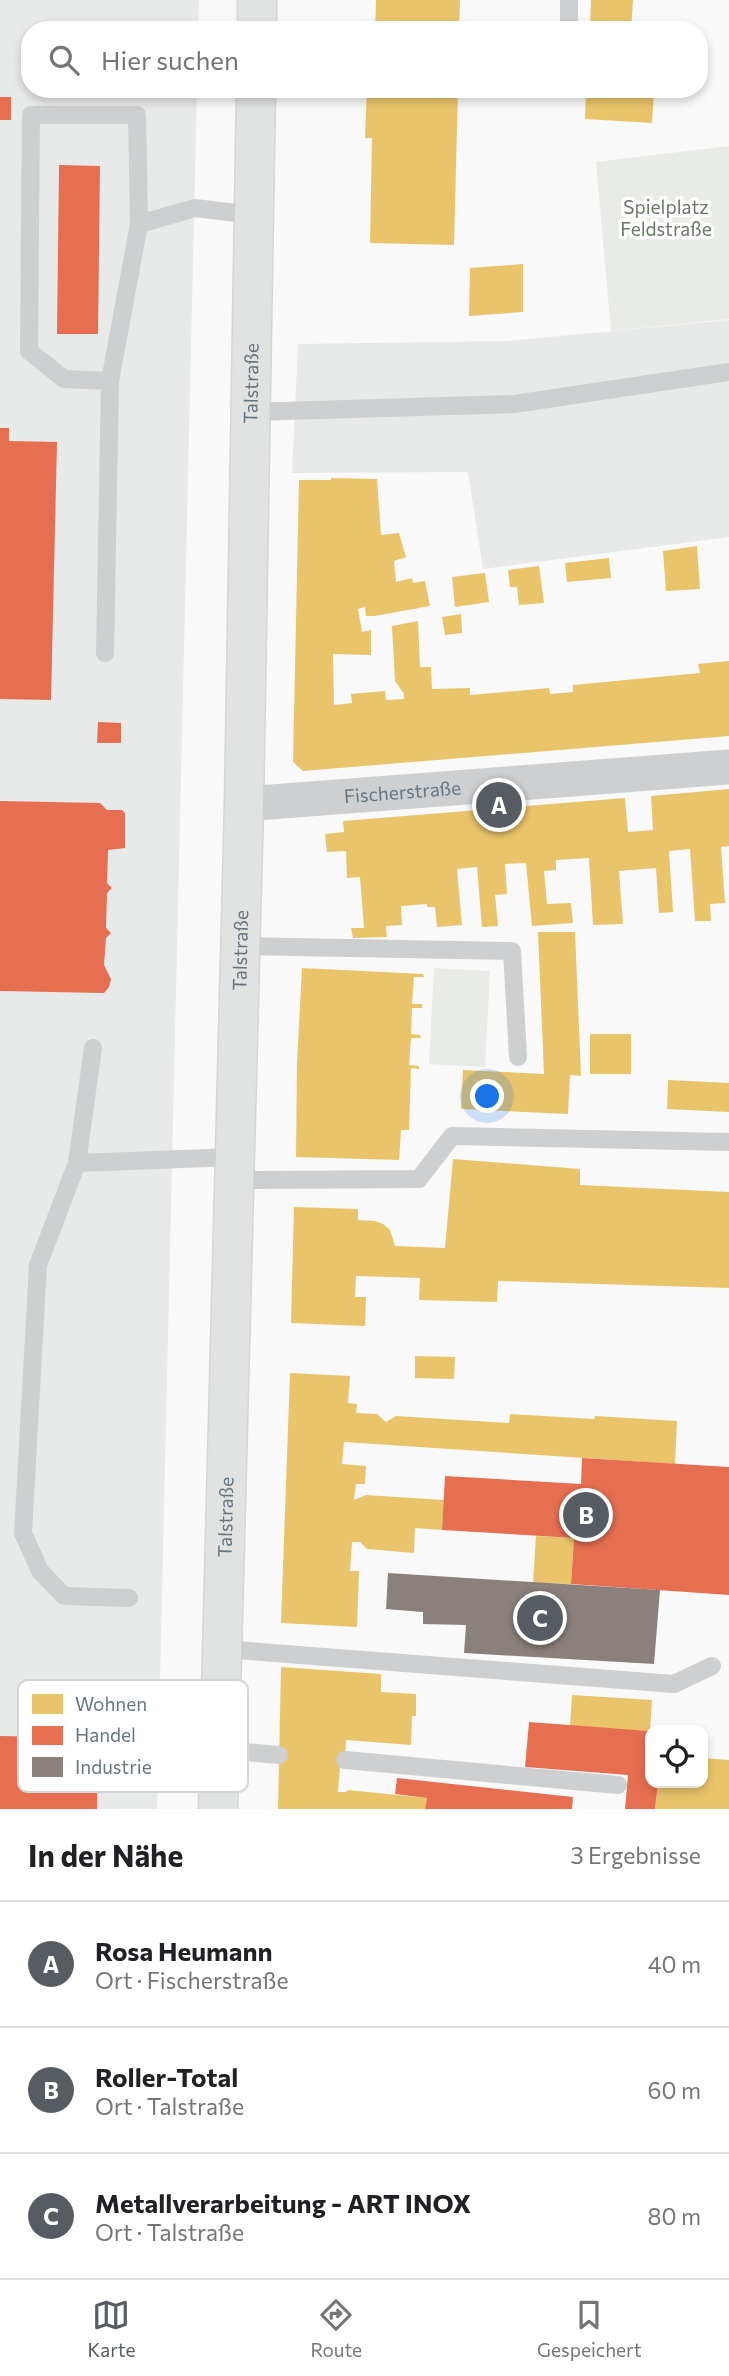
<!DOCTYPE html>
<html lang="de">
<head>
<meta charset="utf-8">
<style>
	:root { --surface:#fff; --page:#f6f6f6; --text:#202124; --muted:#757577; --line:#e0e0e0; --accent:#565c61 }
	body { margin:0; font-family:Commissioner,sans-serif; background:var(--page); color:var(--text) }
	.controls { position:absolute; right:21px; bottom:21px; display:grid; overflow:hidden; border-radius:14px; box-shadow:0 4px 10px #0003 }
	.controls button { width:63px; height:63px; display:grid; place-items:center; padding:0; border:0; border-bottom:2px solid var(--line); background:var(--surface); color:var(--text); font:35px sans-serif }
	.you { position:absolute; left:488px; top:1097px; width:24px; height:24px; margin:-18px; border:5px solid #fff; border-radius:50%; background:#1a73e8; box-shadow:0 0 0 10px #1a73e833 }
	.badge { display:grid; place-items:center; width:46px; height:46px; border-radius:50%; background:var(--accent); color:#fff; font-size:23px; font-weight:700 }
	.pin { position:absolute; translate:-50% -50%; border:4px solid #fff; box-shadow:0 2px 7px #0006 }
	.list { margin:0; padding:0; list-style:none }
	h2 { display:flex; justify-content:space-between; align-items:center; height:91px; margin:0; padding:0 28px; font-size:30px }
	h2 small { font-size:23px; font-weight:400; color:var(--muted) }
	.list li { display:grid; grid-template-columns:46px 1fr auto; gap:21px; align-items:center; box-sizing:border-box; height:126px; padding:0 28px; border-top:2px solid var(--line) }
	.list b { display:block; font-size:26px; white-space:nowrap }
	.list p { margin:0; font-size:23px; white-space:nowrap; color:var(--muted) }
	.list em { font-size:23px; font-style:normal; color:var(--muted) }
	.icon { flex:none; width:38px; height:38px; fill:none; stroke:currentColor; stroke-width:2; stroke-linecap:round; stroke-linejoin:round }
	.map { position:relative; flex:none; width:729px; height:1809px; overflow:hidden }
	.search { position:absolute; background:var(--surface); box-shadow:0 4px 10px #0003; left:21px; right:21px; top:21px; height:77px; display:flex; align-items:center; gap:18px; box-sizing:border-box; padding:0 24px; border-radius:28px; color:var(--muted); font-size:26px }
	.sheet { height:469px; background:var(--surface) }
	nav { display:flex; justify-content:space-around; align-items:center; box-sizing:border-box; height:98px; border-top:2px solid var(--line); background:var(--surface); font-size:19px; color:var(--muted) }
	nav a { display:grid; justify-items:center; gap:4px }
	nav .on { color:var(--accent) }
	.map>svg:first-child { display:block }
	.built { fill:#e8e9e9 }
	.green { fill:#e8ebe6 }
	.homes { fill:#e9c46a }
	.shops { fill:#e76f51 }
	.industry { fill:#8a817c }
	.lines { fill:none; stroke-linecap:round; stroke-linejoin:round }
	.secondary-casing { stroke:#d5d6d7; stroke-width:41 }
	.lane { stroke:#cecfd0; stroke-width:18 }
	.street { stroke:#cecfd0; stroke-width:35 }
	.secondary { stroke:#e1e2e2; stroke-width:38 }
	.labels { text-anchor:middle; stroke-width:7; stroke-linejoin:round; paint-order:stroke }
	.park-label { font-size:19px; fill:#687a64; stroke:#fff }
	.street-label { font-size:19px; fill:#657683; stroke:#fff }
	.key { fill:#fff; stroke:#d1d6da; stroke-width:2 }
	.key-label { font-size:19px; fill:#657683 }
</style>
</head>
<body>
<div class="map">
<svg width="729" height="1809" viewBox="0 0 729 1809">
	<rect width="100%" height="100%" fill="#f9f9f9"/>
	<path class="built" d="M 0,0 L 199,0 L 198,30 L 30,30 L 30,89 L 197,89 L 157,1809 L 0,1809 Z
		M 729,320 L 729,537 L 483,569 L 468,472 L 292,473 L 298,344 L 507,341 Z"/>
	<path class="green" d="M 729,146 L 729,319 L 611,331 L 596,162 Z
		M 434,968 L 490,971 L 485,1067 L 429,1064 Z"/>
	<path class="homes" d="M 376,0 L 460,0 L 459,30 L 375,30 Z
		M 591,0 L 633,0 L 631,30 L 590,30 Z
		M 367,89 L 458,89 L 454,245 L 370,243 L 372,138 L 365,138 Z
		M 586,89 L 654,89 L 652,123 L 585,119 Z
		M 523,264 L 523,312 L 469,316 L 470,268 Z
		M 331,478 L 377,479 L 381,535 L 399,533 L 406,557 L 394,561 L 396,582 L 412,578 L 413,583 L 425,581 L 430,606 L 375,616 L 366,616 L 365,607 L 358,609 L 362,632 L 371,630 L 371,655 L 333,654 L 334,705 L 352,703 L 351,694 L 385,691 L 386,700 L 404,699 L 404,694 L 395,681 L 392,626 L 418,621 L 420,667 L 431,667 L 432,689 L 470,688 L 470,695 L 549,688 L 550,694 L 573,692 L 573,685 L 700,673 L 698,664 L 729,661 L 729,736 L 303,771 L 293,762 L 299,480 L 331,480 Z
		M 697,546 L 700,589 L 666,591 L 663,551 Z
		M 609,558 L 611,578 L 567,582 L 565,563 Z
		M 539,566 L 544,603 L 519,605 L 517,587 L 510,587 L 508,570 Z
		M 485,573 L 489,602 L 455,607 L 452,577 Z
		M 461,614 L 462,633 L 445,635 L 442,617 Z
		M 729,789 L 729,846 L 721,847 L 725,903 L 710,904 L 711,921 L 695,921 L 690,849 L 669,851 L 673,912 L 659,913 L 656,868 L 619,871 L 623,924 L 593,925 L 589,858 L 556,860 L 556,870 L 544,871 L 547,904 L 571,903 L 573,923 L 532,926 L 526,863 L 505,864 L 507,894 L 495,895 L 498,926 L 482,927 L 477,867 L 457,869 L 462,925 L 437,927 L 435,907 L 427,907 L 427,904 L 401,906 L 402,925 L 386,926 L 387,937 L 353,938 L 351,928 L 364,928 L 360,877 L 347,878 L 346,851 L 327,852 L 325,834 L 344,832 L 343,821 L 625,798 L 628,832 L 653,830 L 651,796 Z
		M 538,932 L 575,932 L 581,1076 L 570,1075 L 568,1114 L 461,1109 L 463,1070 L 544,1074 Z
		M 302,968 L 423,974 L 424,977 L 414,977 L 412,1004 L 422,1004 L 422,1008 L 412,1008 L 411,1034 L 420,1035 L 421,1038 L 411,1038 L 409,1065 L 419,1066 L 419,1069 L 411,1068 L 409,1130 L 401,1130 L 399,1160 L 296,1157 L 297,1063 Z
		M 590,1034 L 631,1034 L 631,1074 L 590,1074 Z
		M 668,1080 L 729,1083 L 729,1112 L 667,1109 Z
		M 453,1159 L 580,1169 L 580,1185 L 729,1192 L 729,1288 L 498,1281 L 497,1302 L 419,1300 L 420,1278 L 356,1276 L 355,1297 L 366,1297 L 365,1326 L 291,1323 L 294,1207 L 358,1209 L 358,1220 L 375,1221 L 383,1224 L 390,1230 L 395,1246 L 445,1248 Z
		M 415,1356 L 455,1357 L 454,1379 L 415,1378 Z
		M 290,1373 L 350,1376 L 348,1403 L 357,1404 L 356,1413 L 377,1414 L 386,1422 L 396,1416 L 509,1423 L 510,1414 L 594,1419 L 595,1416 L 677,1421 L 675,1464 L 344,1442 L 342,1464 L 366,1466 L 365,1484 L 356,1484 L 354,1500 L 366,1495 L 444,1500 L 442,1530 L 415,1528 L 414,1553 L 367,1549 L 360,1542 L 352,1542 L 350,1571 L 359,1571 L 357,1627 L 281,1623 Z
		M 536,1536 L 574,1538 L 571,1584 L 533,1583 Z
		M 281,1667 L 381,1674 L 381,1692 L 416,1694 L 416,1716 L 412,1716 L 411,1745 L 346,1740 L 345,1760 L 340,1767 L 338,1792 L 346,1792 L 348,1790 L 427,1798 L 425,1809 L 278,1809 Z
		M 572,1695 L 652,1700 L 650,1731 L 570,1726 Z
		M 703,1758 L 729,1760 L 729,1809 L 655,1809 L 658,1783 L 703,1783 Z"/>
	<path class="shops" d="M 0,97 L 11,97 L 11,120 L 0,120 Z
		M 59,165 L 100,166 L 98,334 L 57,334 Z
		M 0,428 L 9,428 L 9,441 L 57,442 L 51,700 L 0,699 Z
		M 98,722 L 121,723 L 121,743 L 97,743 Z
		M 0,801 L 100,803 L 107,810 L 122,810 L 125,813 L 125,848 L 108,850 L 107,883 L 112,888 L 107,893 L 106,928 L 111,933 L 106,938 L 104,965 L 111,979 L 109,987 L 104,993 L 0,991 Z
		M 582,1458 L 729,1467 L 729,1595 L 571,1584 L 574,1538 L 442,1530 L 445,1476 L 581,1484 Z
		M 529,1722 L 650,1731 L 650,1783 L 658,1783 L 655,1809 L 625,1809 L 628,1775 L 525,1767 Z
		M 0,1736 L 98,1738 L 97,1809 L 0,1809 Z
		M 397,1778 L 573,1797 L 572,1809 L 425,1809 L 427,1798 L 395,1794 Z"/>
	<path class="industry" d="M 388,1573 L 660,1590 L 654,1664 L 464,1653 L 466,1625 L 423,1624 L 423,1612 L 386,1609 Z"/>
	<g class="lines">
		<g class="secondary-casing">
			<g id="secondary">
				<path d="M 257,30 L 257,0"/>
				<path id="s2" d="M 218,1809 L 244,804 L 256,89"/>
			</g>
		</g>
		<path class="lane" d="M 569,0 L 569,30
			M 110,381 L 64,379 L 29,351 L 31,115 L 137,115 L 139,224
			M 250,412 L 514,404 L 729,372
			M 105,653 L 110,381 L 139,224 L 195,208 L 253,215
			M 239,946 L 512,951 L 518,1057
			M 93,1048 L 77,1163 L 38,1265 L 23,1533 L 40,1571 L 64,1596 L 129,1598
			M 77,1163 L 235,1157
			M 234,1180 L 419,1179 L 452,1136 L 729,1142
			M 223,1649 L 674,1684 L 712,1666
			M 220,1750 L 279,1755
			M 345,1760 L 618,1785"/>
		<path class="street" id="s1" d="M 244,804 L 729,767"/>
		<use href="#secondary" class="secondary"/>
	</g>
	<g class="labels">
		<g class="park-label">
			<text x="666" y="214">Spielplatz<tspan x="666" dy="22">Feldstraße</tspan></text>
		</g>
		<g class="street-label">
			<text dy="7" stroke="none"><textPath href="#s2" startOffset="1426">Talstraße</textPath></text>
			<text dy="7" stroke="none"><textPath href="#s1" startOffset="159">Fischerstraße</textPath></text>
			<text dy="7" stroke="none"><textPath href="#s2" startOffset="859">Talstraße</textPath></text>
			<text dy="7" stroke="none"><textPath href="#s2" startOffset="292">Talstraße</textPath></text>
		</g>
	</g>
	<rect x="18" y="1680" width="230" height="112" rx="10" class="key"/>
	<rect x="32" y="1694" width="31" height="20" fill="#e9c46a"/>
	<rect x="32" y="1726" width="31" height="19" fill="#e76f51"/>
	<rect x="32" y="1757" width="31" height="20" fill="#8a817c"/>
	<g class="key-label">
		<text x="75" y="1711">Wohnen</text>
		<text x="75" y="1742">Handel</text>
		<text x="75" y="1774">Industrie</text>
	</g>
</svg>
<div class="controls">
<button><svg class="icon" aria-label="locate" viewBox="0 0 24 24"><circle cx="12" cy="12" r="6"/><path d="M12 2v4M12 18v4M2 12h4M18 12h4"/></svg></button>
</div>
<div class="you"></div>
<div class="pin badge" style="left:499px;top:805px">A</div>
<div class="pin badge" style="left:586px;top:1515px">B</div>
<div class="pin badge" style="left:540px;top:1618px">C</div>
<div class="search"><svg class="icon" aria-label="search" viewBox="0 0 24 24"><circle cx="10" cy="10" r="6"/><path d="M15 15l6 6"/></svg>Hier suchen</div>
</div>
<section class="sheet">
<h2>In der Nähe<small>3 Ergebnisse</small></h2>
<ul class="list">
<li><span class="badge">A</span><div><b>Rosa Heumann</b><p>Ort · Fischerstraße</p></div><em>40 m</em></li>
<li><span class="badge">B</span><div><b>Roller-Total</b><p>Ort · Talstraße</p></div><em>60 m</em></li>
<li><span class="badge">C</span><div><b>Metallverarbeitung - ART INOX</b><p>Ort · Talstraße</p></div><em>80 m</em></li>
</ul>
</section>
<nav>
<a class="on"><svg class="icon" aria-label="map" viewBox="0 0 24 24"><path d="M3 6l6-2 6 2 6-2v14l-6 2-6-2-6 2zM9 4v14M15 6v14"/></svg>Karte</a>
<a><svg class="icon" aria-label="directions" viewBox="0 0 24 24"><path d="M12 3l9 9-9 9-9-9zM9 14v-3h6M13 9l2 2-2 2"/></svg>Route</a>
<a><svg class="icon" aria-label="saved" viewBox="0 0 24 24"><path d="M7 4h10v16l-5-4-5 4z"/></svg>Gespeichert</a>
</nav>
</body>
</html>
